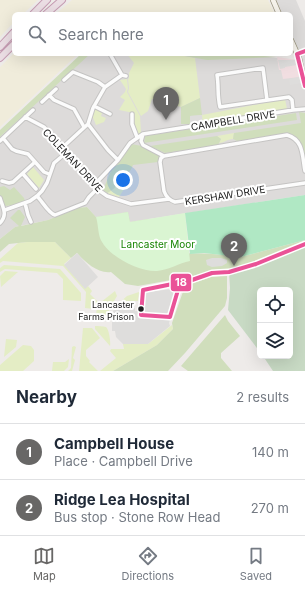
<!DOCTYPE html>
<html lang="en">
<head>
<meta charset="utf-8">
<style>
	:root { --surface:#fff; --page:#f6f6f7; --text:#1f2937; --muted:#747a83; --line:#e0e1e3; --accent:#686766 }
	body { margin:0; font-family:Inter,sans-serif; background:var(--page); color:var(--text) }
	.controls { position:absolute; right:12px; bottom:12px; display:grid; overflow:hidden; border-radius:6px; box-shadow:0 4px 16px #0002 }
	.controls button { width:36px; height:36px; display:grid; place-items:center; padding:0; border:0; border-bottom:1px solid var(--line); background:var(--surface); color:var(--text); font:20px sans-serif }
	.you { position:absolute; left:123px; top:180px; width:14px; height:14px; margin:-10px; border:3px solid #fff; border-radius:50%; background:#1a73e8; box-shadow:0 0 0 6px #1a73e833 }
	.badge { display:grid; place-items:center; width:26px; height:26px; border-radius:50%; background:var(--accent); color:#fff; font-size:13px; font-weight:700 }
	.pin { position:absolute; translate:-50% -33px; filter:drop-shadow(0 1px 2px #0008) }
	.pin::after { content:''; position:absolute; top:21px; width:14px; height:12px; background:inherit; clip-path:polygon(0 0,100% 0,50% 100%) }
	.list { margin:0; padding:0; list-style:none }
	h2 { display:flex; justify-content:space-between; align-items:center; height:52px; margin:0; padding:0 16px; font-size:17px }
	h2 small { font-size:13px; font-weight:400; color:var(--muted) }
	.list li { display:grid; grid-template-columns:26px 1fr auto; gap:12px; align-items:center; box-sizing:border-box; height:56px; padding:0 16px; border-top:1px solid var(--line) }
	.list b { display:block; font-size:15px; white-space:nowrap }
	.list p { margin:0; font-size:13px; white-space:nowrap; color:var(--muted) }
	.list em { font-size:13px; font-style:normal; color:var(--muted) }
	.icon { flex:none; width:22px; height:22px; fill:none; stroke:currentColor; stroke-width:2; stroke-linecap:round; stroke-linejoin:round }
	.map { position:relative; flex:none; width:305px; height:371px; overflow:hidden }
	.search { position:absolute; background:var(--surface); box-shadow:0 4px 16px #0002; left:12px; right:12px; top:12px; height:44px; display:flex; align-items:center; gap:10px; box-sizing:border-box; padding:0 14px; border-radius:6px; color:var(--muted); font-size:15px }
	.sheet { height:164px; background:var(--surface) }
	nav { display:flex; justify-content:space-around; align-items:center; box-sizing:border-box; height:56px; border-top:1px solid var(--line); background:var(--surface); font-size:11px; color:var(--muted) }
	nav a { display:grid; justify-items:center; gap:2px }
	nav .on { color:var(--accent) }
	.map>svg:first-child { display:block }
	.residential { fill:#dddbda }
	.commercial { fill:#f1dee1 }
	.farmland { fill:#f0ecdb }
	.grass { fill:#e4edc5 }
	.forest { fill:#d0debc }
	.cemetery { fill:#c8dac4 }
	.park { fill:#daf5d2 }
	.pitch { fill:#b0e8c4 }
	.parking { fill:#dedddc }
	.lines { fill:none; stroke-linecap:round; stroke-linejoin:round }
	.street-casing { stroke:#c5c4c3; stroke-width:5.5 }
	.secondary-casing { stroke:#9a957f; stroke-width:6 }
	.highway-casing { stroke:#c69cb3; stroke-width:8 }
	.street { stroke:#fcfcfc; stroke-width:3.5 }
	.secondary { stroke:#f5f2eb; stroke-width:4.5 }
	.highway { stroke:#ebdee4; stroke-width:6 }
	.bus-1-casing { stroke:#fff; stroke-width:7 }
	.bus-1 { stroke:#ea5297; stroke-width:4 }
	.bus-dot { fill:#202020; stroke:#fff; stroke-width:1.5 }
	.labels { text-anchor:middle; stroke-width:4; stroke-linejoin:round; paint-order:stroke }
	.bus-label { font-size:9px; fill:#202020; stroke:#fff; text-anchor:end }
	.street-label { font-size:10px; fill:#202020; stroke:#fff }
	.park-label { font-size:10px; fill:#178403; stroke:#fff }
	.line-badge { stroke:#fff; stroke-width:1.5 }
	.badge-label { font-size:11px; text-anchor:middle; font-weight:bold; fill:#fff }
</style>
</head>
<body>
<div class="map">
<svg width="305" height="371" viewBox="0 0 305 371">
	<rect width="100%" height="100%" fill="#eeebe9"/>
	<path class="residential" d="M 275,0 L 296,0 L 305,21 L 305,195 L 129,222 L 128,212 L 96,217 L 87,207 L 77,208 L 48,220 L 15,227 L 0,239 L 0,137 L 86,56 L 90,54 L 240,54 L 297,60 L 300,55 L 291,36 L 291,14 L 281,14 Z"/>
	<path class="commercial" d="M 277,57 L 297,60 L 300,77 L 283,79 L 281,70 L 279,70 Z"/>
	<path class="farmland" d="M 0,0 L 38,0 L 23,14 L 14,14 L 14,22 L 0,37 Z
		M 72,0 L 268,0 L 275,14 L 56,14 Z
		M 14,53 L 78,54 L 0,127 L 0,67 Z"/>
	<path class="grass" d="M 127,54 L 174,54 L 195,58 L 200,98 L 181,107 L 152,99 L 148,111 L 141,116 L 128,92 L 129,88 L 128,79 L 129,78 L 129,73 L 134,63 Z
		M 127,79 L 128,88 L 127,92 L 140,116 L 141,133 L 138,135 L 134,126 L 134,113 L 119,110 L 125,100 L 120,97 L 125,92 L 126,89 L 120,80 Z
		M 285,99 L 287,109 L 202,122 L 202,115 Z
		M 95,109 L 102,113 L 101,116 L 106,118 L 104,122 L 96,125 L 92,115 Z
		M 234,133 L 233,139 C 227,139 224,143 219,143 L 221,139 L 217,136 Z
		M 33,167 L 44,180 L 39,188 L 27,174 Z
		M 122,174 L 126,174 L 126,186 L 119,197 L 107,193 L 112,190 L 119,181 L 119,176 Z
		M 27,242 L 55,242 L 71,258 L 64,264 L 85,288 L 88,286 L 92,291 L 90,294 L 98,302 L 95,306 L 94,309 L 85,308 L 86,292 L 63,266 L 3,261 L 0,263 L 0,259 L 18,243 Z
		M 4,265 L 60,269 L 81,293 L 81,301 L 63,300 L 63,279 L 57,273 L 5,269 L 0,272 L 0,268 Z
		M 5,271 L 18,272 L 1,287 L 0,276 Z
		M 115,291 L 117,296 L 111,306 L 101,302 Z
		M 139,292 L 138,301 L 128,301 L 128,307 L 120,307 L 117,305 L 127,296 Z
		M 99,304 L 110,308 L 107,315 L 101,317 L 96,316 L 97,306 Z
		M 172,325 L 173,329 L 157,345 L 113,371 L 100,371 L 116,358 L 110,351 L 111,349 L 124,349 L 123,344 L 148,344 Z
		M 95,326 C 98,326 103,326 106,327 C 109,329 111,343 110,346 L 95,329 Z
		M 83,328 L 92,328 L 100,338 L 86,350 L 86,356 L 90,361 L 89,362 L 98,371 L 79,371 Z
		M 6,339 L 17,340 L 16,347 L 4,357 Z
		M 23,345 L 31,346 L 34,350 L 34,361 L 23,371 L 0,371 L 0,365 Z
		M 74,346 L 76,347 L 73,358 L 75,360 L 72,371 L 68,371 L 71,368 L 72,347 Z
		M 69,359 L 68,367 L 64,371 L 52,371 L 53,362 L 65,362 Z"/>
	<path class="forest" d="M 81,54 L 90,54 L 0,137 L 0,130 Z
		M 174,54 L 236,54 L 277,57 L 207,60 Z
		M 200,98 L 202,115 L 190,116 L 190,124 L 181,124 L 181,107 Z
		M 299,112 L 305,113 L 305,164 L 301,143 L 295,136 L 287,134 L 237,141 L 233,139 L 234,133 L 301,123 Z
		M 296,113 L 297,120 L 144,143 L 145,136 Z
		M 217,136 L 221,139 L 218,145 L 165,153 L 150,146 Z
		M 131,144 L 142,146 L 161,156 L 158,162 L 133,165 C 129,175 127,172 119,176 C 120,185 114,189 107,193 L 103,190 L 111,171 Z
		M 4,186 L 10,190 L 14,187 L 24,198 L 25,201 L 14,205 L 5,206 L 0,199 L 0,187 Z
		M 87,207 L 96,217 L 128,212 L 130,222 L 148,219 L 175,253 C 196,254 216,252 237,258 L 305,240 L 305,242 L 255,261 L 231,269 L 218,269 L 193,276 L 138,286 L 125,284 L 111,272 C 98,274 85,262 77,253 L 71,258 L 55,242 L 27,242 L 9,244 L 0,252 L 0,239 L 15,227 L 19,226 L 10,218 L 18,210 L 20,210 L 25,217 L 21,226 L 48,220 L 77,208 Z
		M 227,276 L 227,298 L 225,306 L 185,353 L 168,371 L 113,371 L 157,345 L 173,329 L 172,323 L 185,286 L 211,277 Z
		M 225,315 L 228,321 L 240,336 L 221,353 L 221,358 L 232,371 L 188,371 L 181,366 Z"/>
	<path class="cemetery" d="M 305,244 L 305,371 L 273,371 L 263,356 L 290,356 L 290,290 L 260,290 L 260,352 L 228,310 L 230,288 L 229,272 Z"/>
	<path class="park" d="M 128,212 L 130,222 L 185,213 L 190,261 C 179,263 169,270 157,271 C 139,272 107,256 100,238 C 98,232 98,223 96,217 Z"/>
	<path class="pitch" d="M 305,195 L 305,240 L 237,258 L 230,256 L 204,253 L 190,254 L 185,213 Z"/>
	<path class="parking" d="M 278,60 L 297,60 L 297,65 L 285,67 L 285,68 L 280,69 Z
		M 299,77 L 301,83 L 290,85 L 289,79 Z
		M 202,115 L 203,124 L 190,124 L 190,116 Z
		M 77,253 L 98,277 L 85,289 L 64,265 Z
		M 212,258 L 221,258 L 227,260 L 227,263 L 222,266 L 212,267 L 207,265 L 206,260 Z
		M 180,288 L 169,323 L 170,326 L 148,344 L 123,344 L 116,337 L 115,331 L 112,331 L 112,314 L 115,307 L 135,308 L 135,311 L 137,311 L 139,307 L 139,293 Z"/>
	<g class="lines">
		<g class="street-casing">
			<path id="street" d="M 110,54 L 122,75
				M 297,54 L 305,51
				M 64,80 L 73,72 L 98,82 L 105,87
				M 49,95 L 54,100 L 74,109 L 84,127
				M 267,100 L 263,68 L 217,75 C 219,87 217,95 220,107 L 289,97 L 292,100 L 293,110
				M 42,102 L 56,89
				M 94,106 L 110,114
				M 132,114 L 132,124 L 137,137
				M 25,117 L 44,127 L 67,152 L 97,189 L 107,196 L 131,204 L 169,199
				M 88,124 L 108,150 L 118,160
				M 143,134 L 141,141 L 143,145 L 164,156 L 161,158 L 160,162 L 164,191 C 166,197 169,200 175,202 L 305,183
				M 3,138 L 12,149 L 16,151 L 28,154 L 44,172 L 49,174
				M 0,141 L 33,110
				M 63,147 L 88,124 L 93,108 L 105,87 L 122,75 L 126,76
				M 164,156 L 287,135 C 304,140 302,156 305,171
				M 23,174 L 36,189
				M 2,181 L 9,183 L 13,182 L 35,162
				M 95,184 L 118,160 L 130,143 L 143,134 L 293,110 L 305,109
				M 37,196 C 42,201 49,214 55,215 L 85,203 L 89,197 L 97,189
				M 0,198 C 3,208 8,215 0,223
				M 25,203 L 28,215 L 31,222
				M 5,210 L 30,201 L 37,196 L 42,191 L 47,183 L 54,163 L 67,152
				M 229,272 L 256,264 L 305,244"/>
		</g>
		<g class="secondary-casing">
			<path id="secondary" d="M 273,0 L 279,14
				M 291,40 L 299,58 L 305,86"/>
		</g>
		<g class="highway-casing">
			<path id="highway" d="M 33,14 L 47,0
				M 46,14 L 62,0
				M 0,47 L 14,32
				M 0,58 L 14,44"/>
		</g>
		<use href="#street" class="street"/>
		<use href="#secondary" class="secondary"/>
		<use href="#highway" class="highway"/>
		<g class="bus-1-casing">
			<path id="bus-1" d="M 305,51 L 297,54 L 305,86
				M 183,282 L 178,290 L 170,317 L 141,315 L 143,290 L 192,280 L 212,273 L 229,272 L 256,264 L 305,244"/>
		</g>
		<use href="#bus-1" class="bus-1"/>
	</g>
	<circle class="bus-dot" cx="141" cy="309" r="3.5"/>
	<g class="labels">
		<g class="bus-label">
			<text x="134" y="308">Lancaster<tspan x="134" dy="12">Farms Prison</tspan></text>
		</g>
		<g class="street-label">
			<text transform="translate(233 120) rotate(-9)" y="4">CAMPBELL DRIVE</text>
			<text transform="translate(73 160) rotate(47)" y="4">COLEMAN DRIVE</text>
			<text transform="translate(225 195) rotate(-9)" y="4">KERSHAW DRIVE</text>
		</g>
		<g class="park-label">
			<text x="158" y="248">Lancaster Moor</text>
		</g>
	</g>
	<rect class="line-badge" x="170" y="273" width="22" height="19" rx="4" fill="#ea5297"/>
	<g class="badge-label">
		<text x="181" y="286">18</text>
	</g>
</svg>
<div class="controls">
<button><svg class="icon" aria-label="locate" viewBox="0 0 24 24"><circle cx="12" cy="12" r="6"/><path d="M12 2v4M12 18v4M2 12h4M18 12h4"/></svg></button>
<button><svg class="icon" aria-label="layers" viewBox="0 0 24 24"><path d="M12 4l9 5-9 5-9-5zM3 14l9 5 9-5"/></svg></button>
</div>
<div class="you"></div>
<div class="pin badge" style="left:166px;top:120px">1</div>
<div class="pin badge" style="left:234px;top:266px">2</div>
<div class="search"><svg class="icon" aria-label="search" viewBox="0 0 24 24"><circle cx="10" cy="10" r="6"/><path d="M15 15l6 6"/></svg>Search here</div>
</div>
<section class="sheet">
<h2>Nearby<small>2 results</small></h2>
<ul class="list">
<li><span class="badge">1</span><div><b>Campbell House</b><p>Place · Campbell Drive</p></div><em>140 m</em></li>
<li><span class="badge">2</span><div><b>Ridge Lea Hospital</b><p>Bus stop · Stone Row Head</p></div><em>270 m</em></li>
</ul>
</section>
<nav>
<a class="on"><svg class="icon" aria-label="map" viewBox="0 0 24 24"><path d="M3 6l6-2 6 2 6-2v14l-6 2-6-2-6 2zM9 4v14M15 6v14"/></svg>Map</a>
<a><svg class="icon" aria-label="directions" viewBox="0 0 24 24"><path d="M12 3l9 9-9 9-9-9zM9 14v-3h6M13 9l2 2-2 2"/></svg>Directions</a>
<a><svg class="icon" aria-label="saved" viewBox="0 0 24 24"><path d="M7 4h10v16l-5-4-5 4z"/></svg>Saved</a>
</nav>
</body>
</html>
